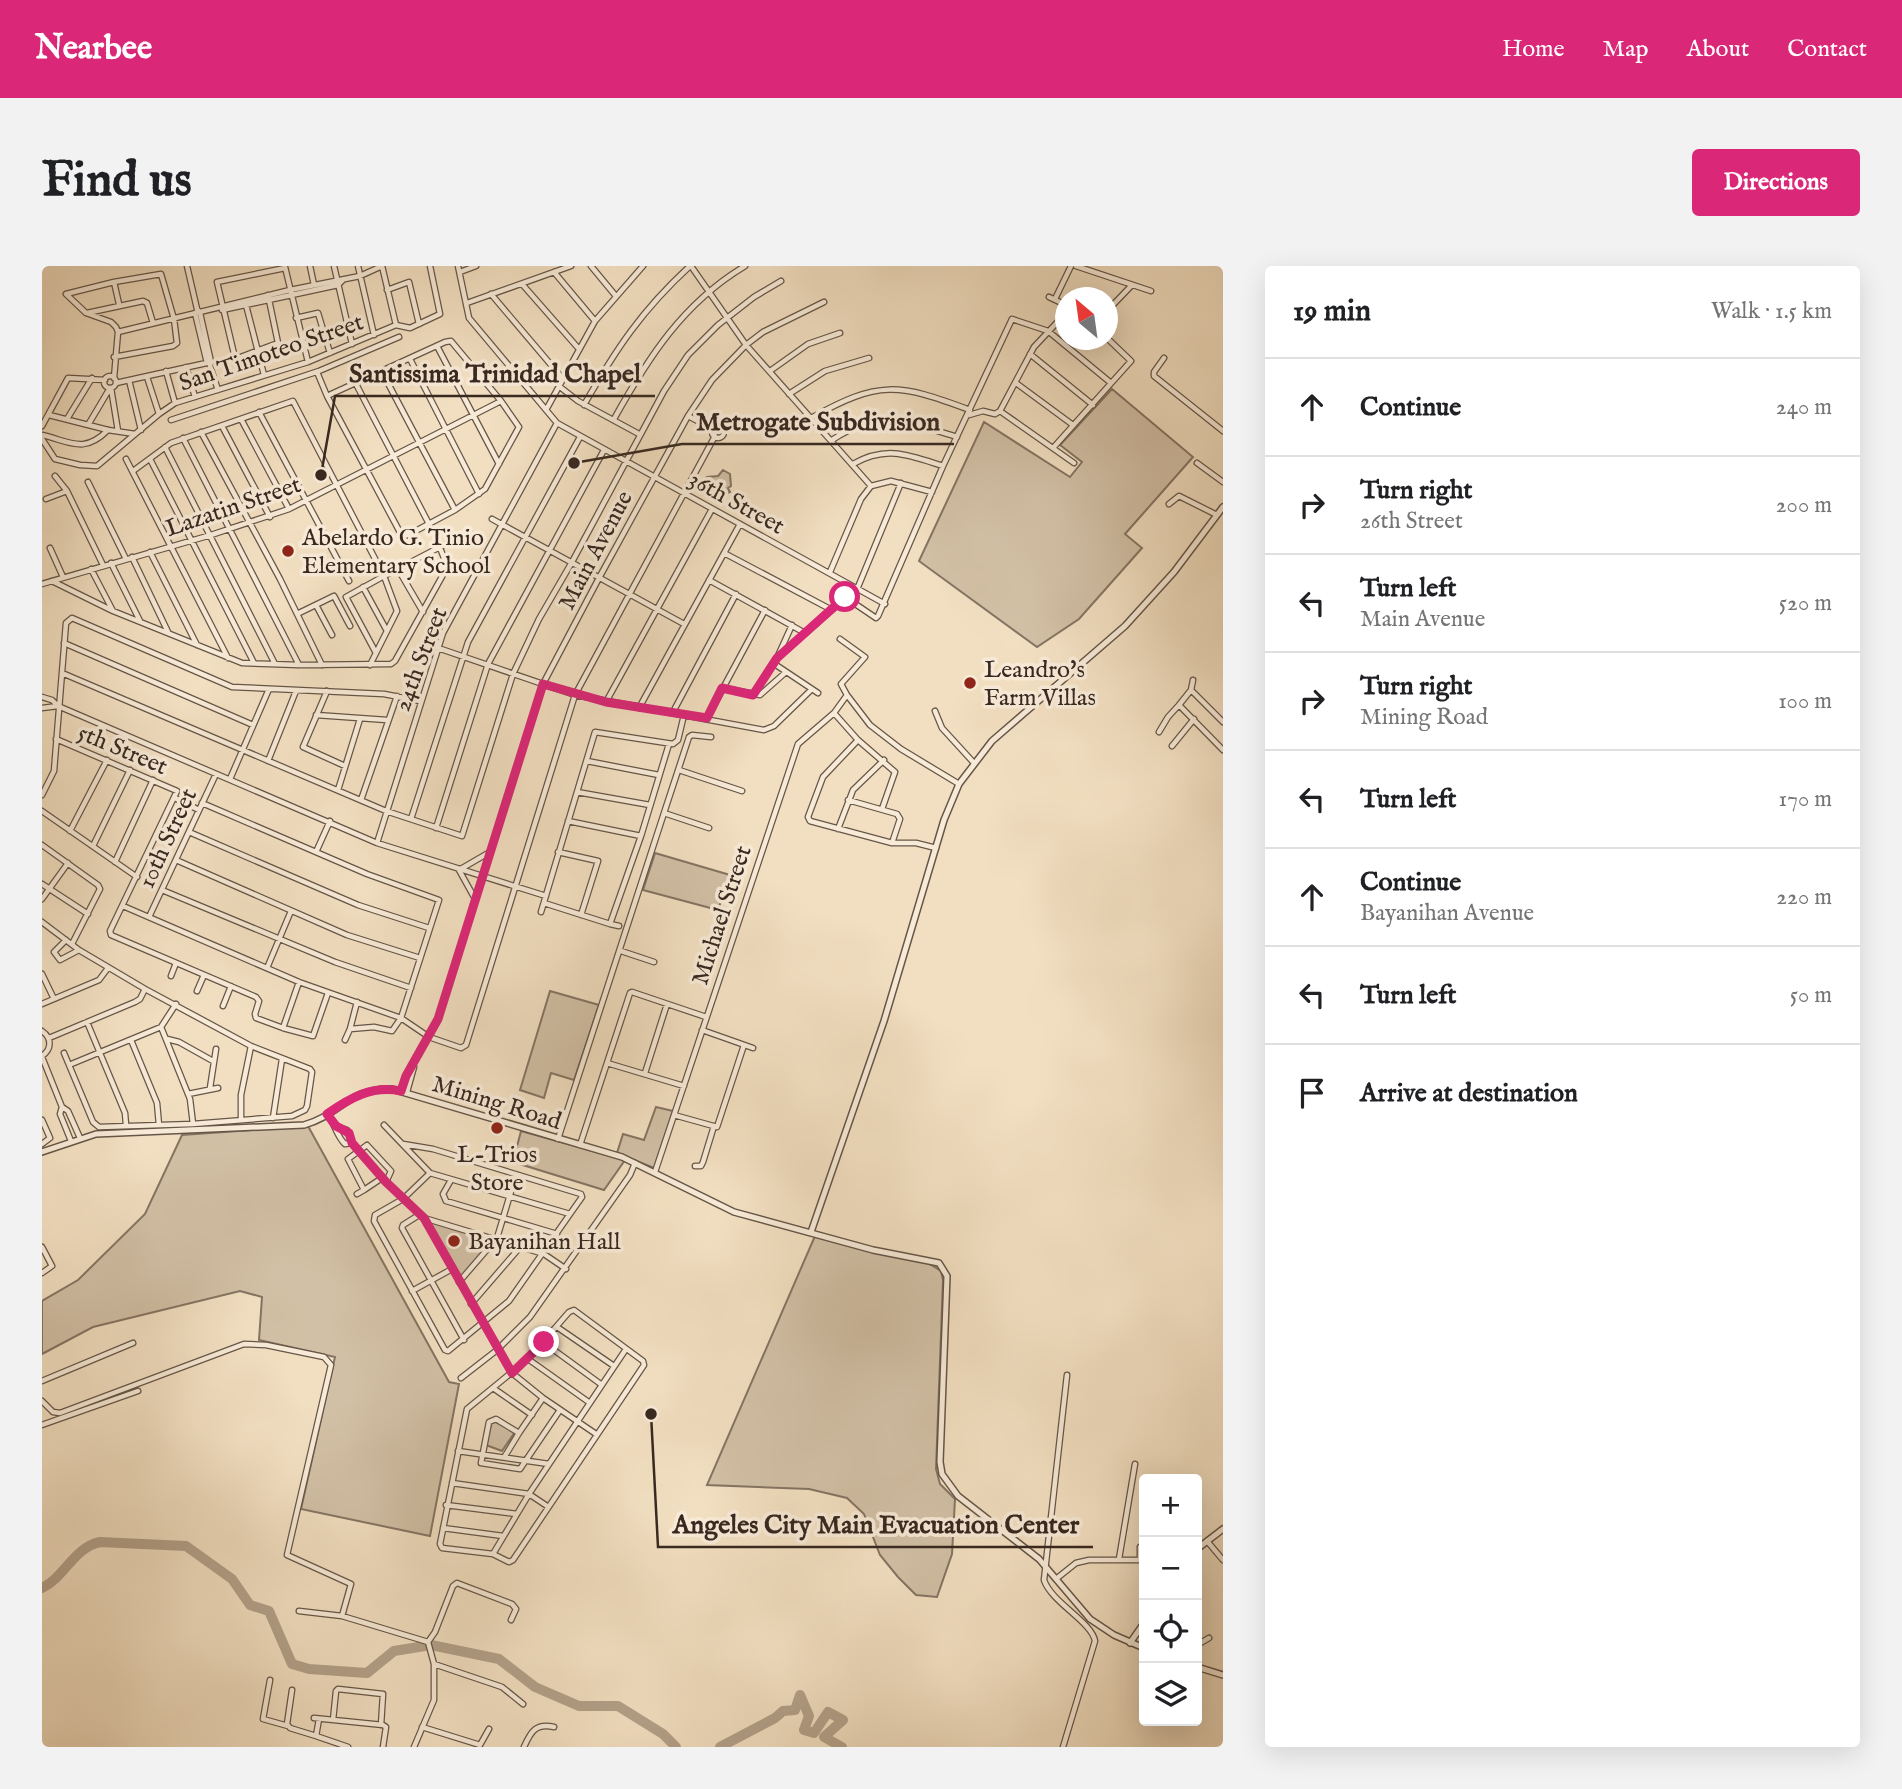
<!DOCTYPE html>
<html lang="en">
<head>
<meta charset="utf-8">
<style>
	:root { --surface:#fff; --page:#f2f2f2; --text:#202124; --muted:#757577; --line:#e0e0e0; --accent:#db2777 }
	body { margin:0; font-family:"IM FELL English",serif; background:var(--page); color:var(--text) }
	.controls { position:absolute; right:21px; bottom:21px; display:grid; overflow:hidden; border-radius:7px; box-shadow:0 7px 28px #0002 }
	.controls button { width:63px; height:63px; display:grid; place-items:center; padding:0; border:0; border-bottom:2px solid var(--line); background:var(--surface); color:var(--text); font:35px sans-serif }
	.compass { position:absolute; left:1013px; top:21px; width:63px; height:63px; border-radius:50%; background:var(--surface); box-shadow:0 7px 28px #0002; rotate:331deg }
	.stop { position:absolute; width:21px; height:21px; margin:-16px; border:5px solid #db2777; border-radius:50%; background:#fff }
	.stop.end { background:#db2777; border-color:#fff; box-shadow:0 2px 7px #0008 }
	.list { margin:0; padding:0; list-style:none }
	h2 { display:flex; justify-content:space-between; align-items:center; height:91px; margin:0; padding:0 28px; font-size:30px }
	h2 small { font-size:23px; font-weight:400; color:var(--muted) }
	.list li { display:grid; grid-template-columns:46px 1fr auto; gap:21px; align-items:center; box-sizing:border-box; height:98px; padding:0 28px; border-top:2px solid var(--line) }
	.list b { display:block; font-size:26px; white-space:nowrap }
	.list p { margin:0; font-size:23px; white-space:nowrap; color:var(--muted) }
	.list em { font-size:23px; font-style:normal; color:var(--muted) }
	.icon { flex:none; width:38px; height:38px; fill:none; stroke:currentColor; stroke-width:2; stroke-linecap:round; stroke-linejoin:round }
	.map { position:relative; flex:none; width:1181px; height:1481px; overflow:hidden; border-radius:7px }
	header { display:flex; align-items:center; gap:42px; box-sizing:border-box; height:98px; padding:0 35px; background:var(--accent); color:#fff }
	header strong { font-size:33px }
	nav { display:flex; gap:38px; margin-inline-start:auto; font-size:24px }
	.intro { display:flex; align-items:center; justify-content:space-between; box-sizing:border-box; height:168px; padding:0 42px }
	h1 { margin:0; font-size:49px }
	.button { padding:18px 32px; border-radius:7px; background:var(--accent); color:#fff; font-size:24px; font-weight:700 }
	main { display:flex; gap:42px; padding:0 42px }
	aside { flex:1; background:var(--surface); border-radius:7px; box-shadow:0 7px 28px #0002 }
	.map>svg:first-child { display:block }
	.green { fill:#d2c0a6; stroke:#857463; stroke-width:2 }
	.lines { fill:none; stroke-linecap:round; stroke-linejoin:round }
	.river { stroke:#b3a18a; stroke-width:10 }
	.minor-casing { stroke:#665648; stroke-width:7 }
	.tertiary-casing { stroke:#665648; stroke-width:8 }
	.minor { stroke:#f7ead7; stroke-width:4.5 }
	.tertiary { stroke:#f7ead7; stroke-width:5 }
	.route { stroke:#db2777; stroke-width:9 }
	.poi-dot { fill:#8f2418; stroke:#f7ead7; stroke-width:2.5 }
	.labels { text-anchor:middle; stroke-width:7; stroke-linejoin:round; paint-order:stroke }
	.street-label { font-size:24px; fill:#382820; stroke:#f7ead7 }
	.poi-label { font-size:24px; fill:#382820; stroke:#f7ead7; text-anchor:start }
	.leader { fill:none; stroke:#382820; stroke-width:2.5 }
	.callout-dot { fill:#382820; stroke:#f7ead7; stroke-width:2.5 }
	.callout-label { font-size:26px; text-anchor:middle; font-weight:bold; fill:#382820; stroke:#f7ead7; stroke-width:7; stroke-linejoin:round; paint-order:stroke }
</style>
</head>
<body>
<header>
<strong>Nearbee</strong>
<nav><a>Home</a><a>Map</a><a>About</a><a>Contact</a></nav>
</header>
<div class="intro"><h1>Find us</h1><a class="button">Directions</a></div>
<main>
<div class="map">
<svg width="1181" height="1481" viewBox="0 0 1181 1481">
	<rect width="100%" height="100%" fill="#f2dfc1"/>
	<filter id="stains"><feTurbulence type="fractalNoise" baseFrequency=".00286" numOctaves="4"/><feColorMatrix values="0 0 0 0 .2 0 0 0 0 .09 0 0 0 0 .02 0 0 0 .5 -.17"/></filter>
	<radialGradient id="worn" r=".72"><stop offset=".6" stop-color="#630" stop-opacity="0"/><stop offset="1" stop-color="#630" stop-opacity=".3"/></radialGradient>
	<path class="green" d="M 1070,123 L 1151,191 L 1083,268 L 1100,282 L 1037,353 L 995,381 L 877,295 L 942,156 L 1028,211 L 1040,196 L 1018,179 Z
		M 681,204 L 688,208 L 689,220 L 686,222 L 688,226 L 678,230 L 668,230 L 662,214 L 665,211 L 676,210 Z
		M 613,587 L 688,609 L 676,644 L 601,624 Z
		M 508,725 L 557,739 L 532,814 L 509,807 L 502,832 L 478,824 Z
		M 614,841 L 631,845 L 612,902 L 575,887 L 581,868 L 602,874 Z
		M 266,860 L 407,1116 L 417,1118 L 388,1270 L 259,1243 L 293,1091 L 217,1074 L 220,1031 L 198,1025 L 51,1061 L 0,1088 L 0,1035 L 36,1014 L 103,948 L 140,869 Z
		M 479,865 L 583,894 L 562,924 L 471,896 Z
		M 386,955 L 452,974 L 420,1012 Z
		M 773,970 L 886,997 L 899,1005 L 901,1014 L 894,1203 L 898,1218 L 913,1233 L 910,1288 L 895,1331 L 874,1329 L 856,1311 L 838,1289 L 822,1248 L 805,1232 L 767,1223 L 665,1219 Z
		M 450,1154 L 473,1166 L 460,1185 L 444,1179 Z"/>
	<g class="lines">
		<path class="river" d="M 0,1322 C 23,1311 31,1282 58,1276 L 144,1280 L 190,1313 L 208,1339 L 227,1345 L 250,1398 L 267,1403 L 325,1407 L 352,1385 L 389,1379 L 457,1393 L 493,1421 L 537,1440 L 576,1440 L 621,1468 L 634,1481
			M 678,1481 L 733,1452 L 741,1445 L 753,1444 L 758,1429 L 767,1450 L 762,1464 L 772,1467 L 786,1446 L 801,1454 L 782,1471 L 800,1481"/>
		<g class="minor-casing">
			<path id="minor" d="M 145,0 L 155,43 L 158,47 L 169,96 L 168,100 L 176,124
				M 268,0 L 272,19
				M 292,0 L 310,78
				M 316,0 L 332,69
				M 340,0 L 354,59
				M 416,0 L 427,52 L 515,157 L 843,338
				M 549,0 L 573,29
				M 649,0 L 704,79 L 829,220
				M 1034,0 L 1109,25
				M 243,1 L 266,96
				M 418,6 L 434,0
				M 512,6 L 553,55
				M 72,16 L 77,38
				M 480,18 L 537,83
				M 345,24 L 367,16 L 377,58
				M 449,28 L 521,113
				M 226,29 L 236,77 L 196,92 L 193,92 L 175,16 L 243,2
				M 1007,31 L 1024,39
				M 1013,33 L 1029,0
				M 425,37 L 529,0
				M 204,39 L 222,109
				M 180,44 L 296,19 L 300,15
				M 1066,44 L 1090,19
				M 45,47 L 101,35 L 105,37 L 111,57
				M 153,47 L 165,97
				M 254,52 L 276,47 L 288,87
				M 354,59 L 368,62 L 398,48 L 388,0
				M 76,66 L 248,24 L 318,10 L 340,0
				M 395,80 L 457,198
				M 988,88 L 1051,139
				M 1122,92 L 1112,106 L 1112,110 L 1181,165
				M 368,93 L 437,228
				M 144,101 L 153,131
				M 124,105 L 133,137
				M 728,105 L 766,78 L 798,67
				M 275,106 L 285,130 L 360,270 L 366,269 L 413,244 L 443,223 L 477,161 L 459,135 L 409,75 L 403,76 L 285,130
				M 340,106 L 413,244
				M62 116a6 6 0 1 1 12 0a6 6 0 1 1-12 0Z
				M 72,112 L 76,66 L 74,61 L 69,56 L 44,47 L 24,28 L 72,16 L 119,8 L 132,53 L 135,77 L 131,80 L 72,91
				M 87,114 L 99,164
				M 74,117 L 169,96
				M 974,117 L 1031,159
				M 314,118 L 387,258
				M 518,121 L 536,135 L 597,168
				M 69,122 L 76,165
				M 747,128 L 783,105 L 827,92
				M 542,139 C 574,83 600,44 648,0
				M 504,144 L 553,55 L 601,0
				M 958,145 L 992,81 L 1024,47
				M 217,146 L 307,315
				M 117,148 L 133,137 L 266,96 L 354,59
				M 7,149 L 66,164 L 93,168
				M 927,149 L 941,145 L 953,148 L 958,145 L 1032,197
				M 646,150 L 671,163
				M 769,152 C 837,114 856,117 928,144
				M 25,153 L 50,112
				M 199,153 L 247,243
				M 572,153 C 606,92 641,37 703,0
				M 129,154 L 277,105 L 357,71
				M 46,159 L 68,122
				M 0,160 L 26,112 L 63,114
				M 180,160 L 228,251
				M670 166a6 6 0 1 1 12 0a6 6 0 1 1-12 0Z
				M 159,166 L 238,313 L 280,399
				M 0,169 C 29,176 42,188 66,164
				M 141,172 L 257,399
				M 0,173 L 13,193 L 38,199 L 55,200 L 117,148 L 105,111
				M 790,174 C 838,143 865,156 915,171
				M 123,181 L 233,398
				M 1011,182 L 1089,95 L 1066,73
				M 84,193 L 186,392
				M 108,193 L 212,397
				M 1155,197 L 1181,216
				M 811,198 C 845,179 867,189 901,200
				M 91,205 L 129,177 L 251,135 L 342,310 L 304,331 L 334,387
				M 13,210 L 25,225 L 61,299
				M 46,216 L 84,293
				M 4,233 L 25,225
				M 1127,238 L 1137,230 L 1175,249
				M 450,253 L 642,358
				M 8,282 L 21,311
				M 108,286 L 155,379
				M 682,287 L 788,343
				M 90,291 L 126,366
				M 69,297 L 98,355
				M 49,303 L 71,345
				M 356,303 L 381,346
				M 788,306 L 819,233 L 829,220 L 849,215 L 890,226
				M 667,314 L 763,367
				M 10,315 L 71,345 L 200,397 L 257,399 L 349,398 L 353,395 L 402,307 L 404,297 L 398,282
				M 0,318 L 169,269 L 247,243 L 459,135
				M 321,321 L 345,365
				M 803,331 L 834,352 L 836,350 L 901,200 L 970,53 L 1006,65 L 1069,117
				M 274,339 L 290,369
				M 255,348 L 292,330 L 308,360
				M 798,373 L 823,391 L 799,418 L 805,429
				M 22,377 L 211,459
				M 396,382 L 533,429 L 722,464 L 732,460 L 770,423
				M 735,392 L 816,321 L 859,217
				M 731,397 L 776,427
				M 328,399 L 355,345 L 342,310 L 427,266
				M 20,407 L 344,545 L 420,570 L 471,408 L 497,353 L 530,296 L 622,125 L 646,89 L 676,59 L 712,31 L 739,15
				M 680,422 L 718,429 L 744,406
				M 1149,424 L 1181,456
				M 285,425 L 261,481 L 303,500
				M 711,429 L 735,392 L 750,359
				M 0,431 L 10,434 L 16,440 L 335,577 L 504,630
				M 564,436 L 670,243
				M 1137,439 L 1149,424 L 1151,414
				M 0,442 L 16,440
				M 597,442 L 698,258
				M 893,445 L 900,462 L 932,497
				M 631,446 L 694,328
				M 792,447 L 816,474 L 853,506 L 840,543
				M 274,449 L 345,454
				M 665,452 L 723,344
				M 1117,466 L 1126,451 L 1137,439 L 1181,484
				M 14,473 L 135,525 L 68,665 L 69,669 L 214,731 L 217,735 L 213,748 L 214,752 L 241,762
				M 816,474 L 781,511 L 766,551 L 768,555 L 850,577 L 874,577 L 894,582
				M 1130,480 L 1152,453
				M 226,495 L 254,425
				M 545,495 L 617,509
				M 637,504 L 700,525
				M 188,513 L 227,423
				M 296,524 L 318,453
				M 535,526 L 608,539
				M 0,529 L 12,505 L 24,357 L 30,352 L 190,421 L 342,428 L 378,435
				M 133,532 L 157,544
				M 319,534 L 355,430
				M 806,534 L 855,548 L 858,553 L 850,577
				M 160,537 L 325,608 L 397,634 L 359,752 L 350,765 L 332,761 L 308,763 L 315,736
				M 0,545 L 95,611
				M 622,547 L 647,471 L 650,469 L 669,471
				M 369,553 L 426,376 L 538,171
				M 526,555 L 599,570
				M 394,562 L 446,398 L 562,184
				M 796,563 L 811,524 L 842,494
				M 28,565 L 65,494
				M 147,566 L 316,639 L 387,662
				M 335,577 L 401,367 L 515,157
				M 0,579 L 56,619 L 58,623 L 30,678
				M 51,580 L 88,504
				M 274,586 L 288,555
				M 516,586 L 556,595 L 539,649
				M 134,594 L 305,669 L 378,692
				M 73,596 L 111,514
				M 0,618 L 46,648
				M 120,624 L 293,696 L 369,722
				M 432,631 L 417,604 L 448,586
				M 0,633 L 26,597
				M 502,637 L 568,658 L 599,570 L 627,478
				M 81,640 L 257,716 L 359,752 L 387,771 L 419,782 L 424,779 L 533,429 L 673,170
				M 499,646 L 553,466 L 631,478 L 636,474 L 642,449
				M 107,651 L 174,508
				M 0,656 L 37,684 L 103,723 L 209,780 L 268,803 L 270,806 L 265,840 L 263,844 L 250,850 L 151,858 L 57,861 L 51,856 L 22,787
				M 568,658 L 577,660
				M 24,674 L 12,686 L 18,694 L 37,684
				M 579,685 L 612,696
				M 225,702 L 249,645
				M 0,708 L 12,733
				M 129,710 L 134,697
				M 257,716 L 241,762 L 271,770 L 286,727
				M 155,725 L 162,709
				M 0,738 L 57,714 L 66,702
				M 181,740 L 189,720
				M 45,756 L 83,847 L 84,859
				M 119,761 L 148,833 L 151,858
				M 660,764 L 711,782
				M 0,765 C 10,772 10,783 0,790
				M 7,772 L 93,736 L 98,733 L 103,723
				M 125,773 L 137,776 L 171,795
				M 89,774 L 115,837 L 117,859
				M 303,774 L 308,763
				M 0,791 L 20,841 L 26,845 L 38,872
				M 565,797 L 642,820
				M 27,799 L 119,761 L 134,738
				M 603,807 L 625,738
				M 168,822 L 174,783
				M 359,825 L 364,810 L 396,753 L 501,418 L 557,312 L 646,150 L 670,114 L 704,79 L 721,66 L 782,36
				M 365,826 L 372,801
				M 146,828 L 176,822
				M 20,841 L 18,848 L 29,875
				M 285,848 C 293,858 295,871 303,878 L 310,877
				M 632,849 L 675,861 L 702,779
				M 231,852 L 240,793
				M 0,854 L 8,872 L 0,878
				M 199,854 L 199,829 L 209,780
				M 342,859 L 388,907 L 361,933 L 333,949 L 332,955 L 403,1084 L 406,1085 L 467,1035 L 528,948 L 388,907
				M 294,860 L 305,864 L 310,877 L 344,916 L 382,952 L 502,988 L 524,1003
				M 516,873 L 622,547 L 667,562
				M 361,878 L 391,883 L 539,928 L 540,931 L 528,948
				M 538,879 L 588,727 L 590,726 L 664,751
				M 653,900 L 659,900 L 661,896 L 672,860
				M 613,906 L 756,478 L 792,447 L 805,429 L 828,459 L 859,483 L 917,518
				M 340,912 L 322,924 L 306,893 L 325,879 L 349,905 L 344,916
				M 409,914 L 401,928 L 404,935 L 515,968
				M 315,928 L 322,924
				M 377,949 L 361,959 L 360,962 L 422,1074
				M 382,952 L 470,1107 L 501,1132 L 554,1168
				M 0,981 L 10,1000 L 0,1007
				M 417,1016 L 455,972 L 474,909
				M 370,1025 L 410,1003
				M 429,1038 L 479,980
				M 532,1044 L 601,1095 L 602,1099 L 471,1294 L 467,1296 L 451,1288 L 400,1282 L 398,1278 L 425,1143 L 486,1093 L 527,1046 Z
				M 515,1061 L 572,1100
				M 501,1076 L 560,1119
				M 486,1093 L 548,1137
				M 419,1112 L 455,1084 L 488,1051 L 588,909 L 593,897
				M 0,1115 L 91,1077
				M 451,1122 L 490,1149
				M 501,1132 L 477,1167 L 454,1153 L 447,1156 L 439,1197 L 478,1203 L 518,1144
				M 0,1135 L 11,1146 L 18,1147 L 202,1078 L 224,1079 L 282,1091 L 289,1099 L 245,1289 L 309,1318 L 300,1350
				M 0,1159 L 96,1125
				M 416,1185 L 507,1198
				M 463,1190 L 477,1167
				M 410,1217 L 487,1228 L 505,1240
				M 404,1239 L 475,1248
				M 401,1262 L 461,1270
				M 1165,1275 L 1181,1294
				M 451,1288 L 487,1228 L 584,1083
				M 1077,1293 L 1093,1198
				M 1098,1293 L 1098,1281
				M 1014,1313 L 1034,1297 L 1047,1294 L 1102,1294
				M 257,1345 L 300,1350 L 386,1376 L 392,1398 L 392,1434 L 372,1481
				M 386,1376 L 393,1366 L 411,1320 L 415,1317 L 470,1338 L 474,1343 L 469,1354
				M 1155,1379 L 1167,1372
				M 392,1398 L 460,1421 L 481,1438
				M 228,1414 L 221,1453 L 246,1460
				M 250,1424 L 245,1458 L 248,1462 L 274,1470
				M 272,1452 L 341,1459 L 344,1461 L 341,1481
				M 277,1453 L 274,1470 L 306,1481
				M 291,1454 L 294,1425 L 296,1423 L 341,1428 L 339,1459
				M 380,1461 L 438,1479 L 447,1463
				M 482,1481 C 489,1465 494,1457 512,1461
				M 1021,1481 L 1053,1375 C 1050,1356 1009,1336 1002,1314 L 1025,1109"/>
		</g>
		<g class="tertiary-casing">
			<path id="tertiary" d="M 0,886 L 54,868 L 262,859 C 298,849 306,822 350,823 L 580,891 L 692,946 L 831,984 L 897,997 L 905,1010 L 898,1196 L 900,1208 L 916,1230 L 997,1293 L 1048,1353 L 1072,1369 L 1102,1382
				M 769,966 L 842,755 L 902,554 L 917,518 L 950,475 L 1083,360 L 1132,306 L 1181,241
				M 1155,1283 L 1181,1263
				M 1088,1377 L 1102,1357
				M 1155,1401 L 1181,1409"/>
		</g>
		<use href="#minor" class="minor"/>
		<use href="#tertiary" class="tertiary"/>
	</g>
	<g class="lines">
		<path class="route" d="M 502,1076 L 470,1107 L 382,952 L 344,916 L 310,877 L 307,867 L 294,860 L 285,848 C 308,832 330,819 359,825 L 364,810 L 396,753 L 501,418 L 564,436 L 665,452 L 680,422 L 711,429 L 735,392 L 803,331"/>
	</g>
	<g class="poi-dot">
		<circle cx="246" cy="285" r="7"/>
		<circle cx="928" cy="417" r="7"/>
		<circle cx="455" cy="862" r="7"/>
		<circle cx="412" cy="975" r="7"/>
	</g>
	<g class="labels">
		<g class="street-label">
			<text transform="translate(229 86) rotate(-19)" y="8">San Timoteo Street</text>
			<text transform="translate(695 236) rotate(29)" y="8">36th Street</text>
			<text transform="translate(191 240) rotate(-19)" y="8">Lazatin Street</text>
			<text transform="translate(553 284) rotate(-62)" y="8">Main Avenue</text>
			<text transform="translate(378 393) rotate(-69)" y="8">24th Street</text>
			<text transform="translate(81 483) rotate(23)" y="8">5th Street</text>
			<text transform="translate(125 572) rotate(-65)" y="8">10th Street</text>
			<text transform="translate(679 649) rotate(-72)" y="8">Michael Street</text>
			<text transform="translate(455 836) rotate(17)" y="8">Mining Road</text>
		</g>
		<g class="poi-label">
			<text x="260" y="279">Abelardo G. Tinio<tspan x="260" dy="28">Elementary School</tspan></text>
			<text x="942" y="411">Leandro's<tspan x="942" dy="28">Farm Villas</tspan></text>
			<text x="455" y="896" text-anchor="middle">L-Trios<tspan x="455" dy="28">Store</tspan></text>
			<text x="426" y="983">Bayanihan Hall</text>
		</g>
	</g>
	<path class="leader" d="M279 209L293 130H613M532 197L640 178H912M609 1148L616 1281H1051"/>
	<g class="callout-dot">
		<circle cx="279" cy="209" r="7"/>
		<circle cx="532" cy="197" r="7"/>
		<circle cx="609" cy="1148" r="7"/>
	</g>
	<g class="callout-label">
		<text x="453" y="116">Santissima Trinidad Chapel</text>
		<text x="776" y="164">Metrogate Subdivision</text>
		<text x="834" y="1267">Angeles City Main Evacuation Center</text>
	</g>
	<rect width="100%" height="100%" filter="url(#stains)"/>
	<rect width="100%" height="100%" fill="url(#worn)"/>
</svg>
<div class="controls">
<button>+</button>
<button>−</button>
<button><svg class="icon" aria-label="locate" viewBox="0 0 24 24"><circle cx="12" cy="12" r="6"/><path d="M12 2v4M12 18v4M2 12h4M18 12h4"/></svg></button>
<button><svg class="icon" aria-label="layers" viewBox="0 0 24 24"><path d="M12 4l9 5-9 5-9-5zM3 14l9 5 9-5"/></svg></button>
</div>
<svg class="compass" viewBox="-18 -18 36 36"><path d="M0-13l5 13h-10z" fill="#e53935"/><path d="M0 13l5-13h-10z" fill="#757577"/></svg>
<div class="stop" style="left:803px;top:331px"></div>
<div class="stop end" style="left:502px;top:1076px"></div>
</div>
<aside>
<h2>19 min<small>Walk · 1.5 km</small></h2>
<ul class="list">
<li><svg class="icon" aria-label="ahead" viewBox="0 0 24 24"><path d="M12 20V5M6 11l6-6 6 6"/></svg><div><b>Continue</b></div><em>240 m</em></li>
<li><svg class="icon" aria-label="right" viewBox="0 0 24 24"><path d="M7 20v-9h11M14 6l5 5-5 5"/></svg><div><b>Turn right</b><p>26th Street</p></div><em>200 m</em></li>
<li><svg class="icon" aria-label="left" viewBox="0 0 24 24"><path d="M17 20v-9H6M10 6l-5 5 5 5"/></svg><div><b>Turn left</b><p>Main Avenue</p></div><em>520 m</em></li>
<li><svg class="icon" aria-label="right" viewBox="0 0 24 24"><path d="M7 20v-9h11M14 6l5 5-5 5"/></svg><div><b>Turn right</b><p>Mining Road</p></div><em>100 m</em></li>
<li><svg class="icon" aria-label="left" viewBox="0 0 24 24"><path d="M17 20v-9H6M10 6l-5 5 5 5"/></svg><div><b>Turn left</b></div><em>170 m</em></li>
<li><svg class="icon" aria-label="ahead" viewBox="0 0 24 24"><path d="M12 20V5M6 11l6-6 6 6"/></svg><div><b>Continue</b><p>Bayanihan Avenue</p></div><em>220 m</em></li>
<li><svg class="icon" aria-label="left" viewBox="0 0 24 24"><path d="M17 20v-9H6M10 6l-5 5 5 5"/></svg><div><b>Turn left</b></div><em>50 m</em></li>
<li><svg class="icon" aria-label="arrive" viewBox="0 0 24 24"><path d="M6 21V4h12l-3 4 3 4H6"/></svg><div><b>Arrive at destination</b></div></li>
</ul>
</aside>
</main>
</body>
</html>
